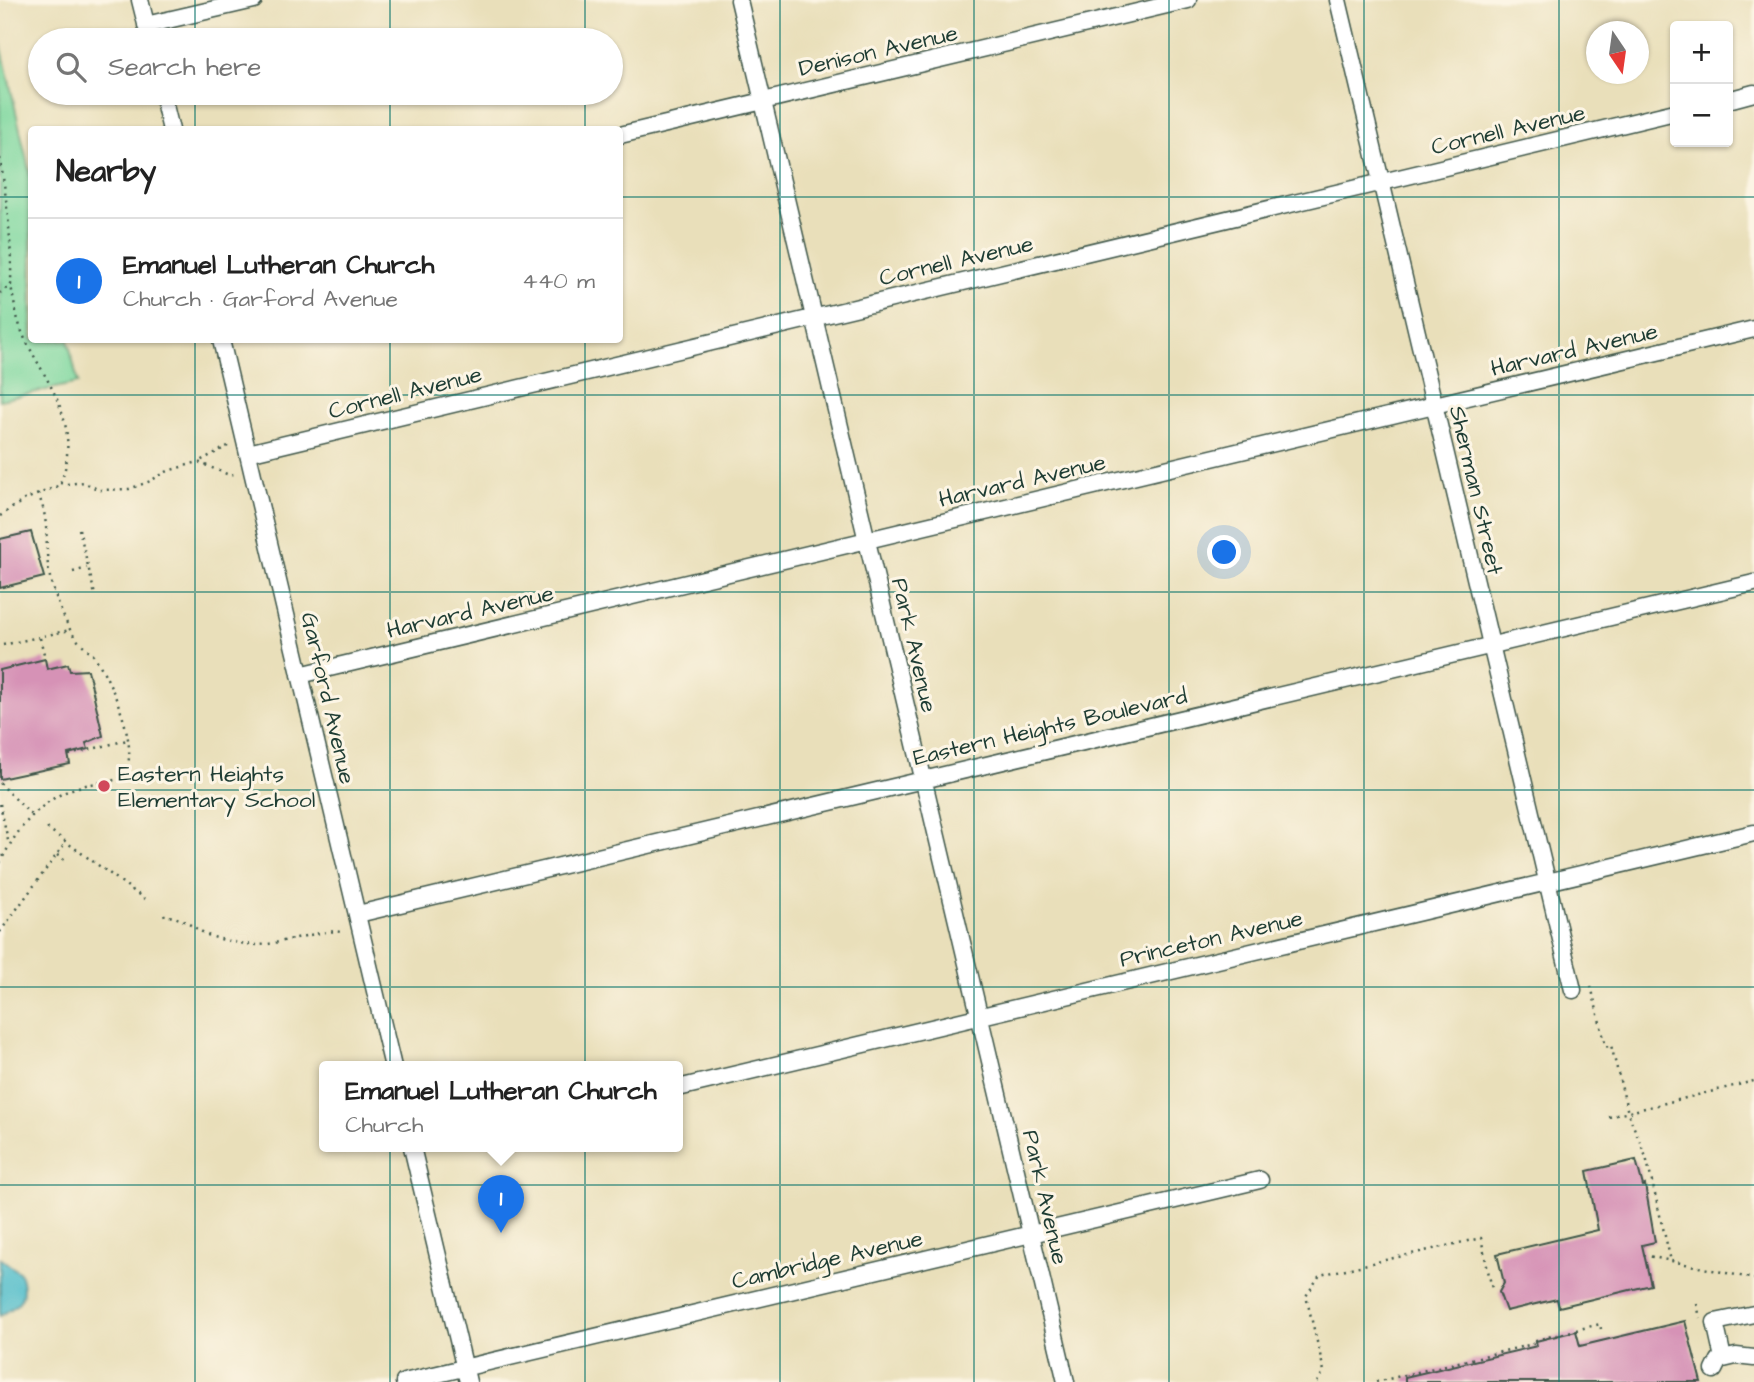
<!DOCTYPE html>
<html lang="en">
<head>
<meta charset="utf-8">
<style>
	:root { --surface:#fff; --page:#f6f6f6; --text:#222; --muted:#767676; --line:#e0e0e0; --accent:#1a73e8 }
	body { margin:0; font-family:"Architects Daughter",sans-serif; background:var(--page); color:var(--text) }
	.controls { position:absolute; right:21px; top:21px; display:grid; overflow:hidden; border-radius:7px; box-shadow:0 2px 5px #0004 }
	.controls button { width:63px; height:63px; display:grid; place-items:center; padding:0; border:0; border-bottom:2px solid var(--line); background:var(--surface); color:var(--text); font:35px sans-serif }
	.compass { position:absolute; left:1586px; top:21px; width:63px; height:63px; border-radius:50%; background:var(--surface); box-shadow:0 2px 5px #0004; rotate:167deg }
	.you { position:absolute; left:1225px; top:553px; width:24px; height:24px; margin:-18px; border:5px solid #fff; border-radius:50%; background:#1a73e8; box-shadow:0 0 0 10px #1a73e833 }
	.badge { display:grid; place-items:center; width:46px; height:46px; border-radius:50%; background:var(--accent); color:#fff; font-size:23px; font-weight:700 }
	.pin { position:absolute; translate:-50% -58px; filter:drop-shadow(0 2px 4px #0008) }
	.pin::after { content:''; position:absolute; top:37px; width:24px; height:21px; background:inherit; clip-path:polygon(0 0,100% 0,50% 100%) }
	.popup { position:absolute; left:319px; top:1061px; width:364px; height:91px; box-sizing:border-box; display:grid; place-content:center; border-radius:7px; background:var(--surface); filter:drop-shadow(0 2px 5px #0005); font-size:23px; white-space:nowrap; color:var(--muted) }
	.popup b { font-size:26px; color:var(--text) }
	.popup::after { content:''; position:absolute; left:50%; top:100%; margin-left:-14px; border:14px solid transparent; border-top-color:var(--surface) }
	.list { margin:0; padding:0; list-style:none }
	h2 { display:flex; justify-content:space-between; align-items:center; height:91px; margin:0; padding:0 28px; font-size:30px }
	h2 small { font-size:23px; font-weight:400; color:var(--muted) }
	.list li { display:grid; grid-template-columns:46px 1fr auto; gap:21px; align-items:center; box-sizing:border-box; height:126px; padding:0 28px; border-top:2px solid var(--line) }
	.list b { display:block; font-size:26px; white-space:nowrap }
	.list p { margin:0; font-size:23px; white-space:nowrap; color:var(--muted) }
	.list em { font-size:23px; font-style:normal; color:var(--muted) }
	.icon { flex:none; width:38px; height:38px; fill:none; stroke:currentColor; stroke-width:2; stroke-linecap:round; stroke-linejoin:round }
	.map { position:relative; flex:none; width:1754px; height:1382px; overflow:hidden }
	.search { position:absolute; background:var(--surface); box-shadow:0 2px 5px #0004; left:28px; top:28px; width:595px; height:77px; display:flex; align-items:center; gap:18px; box-sizing:border-box; padding:0 24px; border-radius:38px; color:var(--muted); font-size:26px }
	.panel { position:absolute; background:var(--surface); box-shadow:0 2px 5px #0004; left:28px; top:126px; width:595px; height:217px; border-radius:7px }
	.map>svg:first-child { display:block }
	.green { fill:#7cd79e; stroke:#4e8a69; stroke-width:2 }
	.water { fill:#51bdcb; stroke:#387d80; stroke-width:2 }
	.building { fill:#d692b6 }
	.lines { fill:none; stroke-linecap:round; stroke-linejoin:round }
	.minor-casing { stroke:#3d5548; stroke-width:19 }
	.path { stroke:#3d5548; stroke-width:2.5; stroke-dasharray:2 5; stroke-linecap:butt }
	.minor { stroke:#fff; stroke-width:16 }
	.grid { fill:none; stroke:#0f766e; stroke-width:2; stroke-opacity:0.55 }
	.poi-dot { fill:#d1495b; stroke:#fcf5e5; stroke-width:2.5 }
	.labels { text-anchor:middle; stroke-width:6; stroke-linejoin:round; paint-order:stroke }
	.street-label { font-size:23px; fill:#1f3d34; stroke:#fcf5e5 }
	.poi-label { font-size:23px; fill:#1f3d34; stroke:#fcf5e5; text-anchor:start }
</style>
</head>
<body>
<div class="map">
<svg width="1754" height="1382" viewBox="0 0 1754 1382">
	<rect width="100%" height="100%" fill="#fcf5e5"/>
	<filter id="ink" filterUnits="userSpaceOnUse"><feTurbulence type="fractalNoise" baseFrequency=".0143" numOctaves="2"/><feDisplacementMap in="SourceGraphic" scale="14" xChannelSelector="R" yChannelSelector="G"/><feConvolveMatrix kernelMatrix="1 2 1 2 8 2 1 2 1" color-interpolation-filters="sRGB"/></filter>
	<filter id="wash" filterUnits="userSpaceOnUse"><feTurbulence type="fractalNoise" baseFrequency=".00686" numOctaves="4" result="noise"/><feDisplacementMap in="SourceGraphic" scale="28" xChannelSelector="R" yChannelSelector="G"/><feGaussianBlur stdDeviation="1.57" result="paint"/><feColorMatrix in="noise" values="0 0 0 0 0 0 0 0 0 0 0 0 0 0 0 0 0 1.4 0 .05"/><feComposite in="paint" operator="in"/></filter>
	<g filter="url(#wash)">
		<rect width="100%" height="100%" fill="#e9dfba"/>
		<path class="green" d="M 0,40 L 31,179 L 32,340 L 68,340 L 78,383 L 0,400 Z"/>
		<path class="water" d="M 0,1258 L 20,1273 C 28,1298 21,1303 0,1316 Z"/>
		<g id="blocks">
			<path class="building" d="M 31,532 L 44,577 L 0,588 L 0,539 Z
				M 45,659 L 47,669 L 68,664 L 70,671 L 88,670 L 103,736 L 86,743 L 88,749 L 68,754 L 70,764 L 0,779 L 0,670 Z
				M 1636,1160 L 1643,1186 L 1645,1185 L 1655,1242 L 1642,1245 L 1651,1285 L 1559,1307 L 1557,1299 L 1506,1311 L 1499,1292 L 1504,1283 L 1497,1254 L 1598,1230 L 1587,1171 Z
				M 1685,1321 L 1701,1382 L 1405,1382 L 1405,1377 L 1537,1346 L 1536,1341 L 1576,1331 L 1580,1346 Z"/>
		</g>
	</g>
	<g filter="url(#ink)">
		<use href="#blocks" fill-opacity="0" stroke="#3d5548" stroke-width="2"/>
		<g class="lines">
			<g class="minor-casing">
				<path id="minor" d="M 140,0 L 150,40
					M 739,0 L 1066,1382
					M 1338,0 L 1573,990
					M 146,25 L 254,0
					M 162,93 L 171,130
					M 1728,100 L 1754,93
					M 620,135 L 1188,0
					M 221,340 L 393,1067
					M 248,453 L 1675,112
					M 300,675 L 1754,329
					M 358,914 L 1754,583
					M 678,1088 L 1754,833
					M 412,1147 L 468,1382
					M 1723,1358 L 1715,1322 L 1754,1314
					M 1714,1370 L 1719,1360 L 1736,1356 L 1754,1358
					M 404,1382 L 1260,1180"/>
			</g>
			<path class="path" d="M 0,158 C 7,201 12,242 11,285 L 0,293
				M 228,446 L 198,462 L 229,475 L 235,474
				M 60,483 L 67,484 L 84,482 L 99,490 L 129,489 L 148,482 L 168,471 L 198,462
				M 0,516 L 24,500 L 58,486 C 64,477 66,466 67,455 C 71,409 44,377 25,339 C 17,322 14,303 11,285
				M 79,529 L 95,595
				M 73,572 L 87,568
				M 40,638 L 45,658
				M 3,645 L 70,630
				M 69,755 L 127,740
				M 0,783 L 33,817
				M 0,804 L 9,845
				M 47,828 L 146,900
				M 57,855 L 67,862
				M 0,863 C 16,830 39,801 75,788 C 89,783 104,783 118,779 C 148,761 110,678 94,656 C 87,647 78,643 72,633 C 64,619 58,604 53,588 C 41,553 53,527 38,494
				M 164,914 L 165,916 C 180,915 196,930 210,936 C 225,941 242,944 258,945 C 278,945 331,926 343,933
				M 0,932 L 66,842
				M 1591,986 L 1606,1047 L 1611,1045 L 1628,1113 L 1646,1157 L 1671,1261
				M 1609,1117 L 1754,1081
				M 1644,1255 L 1754,1279
				M 1697,1304 L 1700,1318
				M 1317,1382 L 1324,1371 L 1306,1296 L 1320,1275 L 1481,1238 L 1492,1289
				M 1376,1382 L 1533,1344 L 1532,1341 L 1600,1324 L 1601,1329"/>
			<use href="#minor" class="minor"/>
		</g>
	</g>
	<path class="grid" d="M 195,0 L 195,40M 390,0 L 390,40M 585,0 L 585,40M 780,0 L 780,1382M 974,0 L 974,1382M 1169,0 L 1169,1382M 1364,0 L 1364,1382M 1559,0 L 1559,1382M 195,93 L 195,130M 390,93 L 390,130M 585,93 L 585,130M 0,197 L 32,197M 620,197 L 1754,197M 195,340 L 195,1382M 390,340 L 390,1382M 585,340 L 585,1382M 0,395 L 1754,395M 0,592 L 1754,592M 0,790 L 1754,790M 0,987 L 1754,987M 0,1185 L 1754,1185"/>
	<circle class="poi-dot" cx="104" cy="786" r="7"/>
	<g class="labels">
		<g class="street-label">
			<text transform="translate(878 50) rotate(-13)" y="8">Denison Avenue</text>
			<text transform="translate(1508 129) rotate(-13)" y="8">Cornell Avenue</text>
			<text transform="translate(956 260) rotate(-13)" y="8">Cornell Avenue</text>
			<text transform="translate(1574 349) rotate(-13)" y="8">Harvard Avenue</text>
			<text transform="translate(405 392) rotate(-14)" y="8">Cornell Avenue</text>
			<text transform="translate(1022 480) rotate(-13)" y="8">Harvard Avenue</text>
			<text transform="translate(1477 490) rotate(77)" y="8">Sherman Street</text>
			<text transform="translate(470 611) rotate(-13)" y="8">Harvard Avenue</text>
			<text transform="translate(915 645) rotate(77)" y="8">Park Avenue</text>
			<text transform="translate(329 698) rotate(77)" y="8">Garford Avenue</text>
			<text transform="translate(1050 726) rotate(-13)" y="8">Eastern Heights Boulevard</text>
			<text transform="translate(1211 938) rotate(-13)" y="8">Princeton Avenue</text>
			<text transform="translate(1046 1197) rotate(77)" y="8">Park Avenue</text>
			<text transform="translate(827 1259) rotate(-13)" y="8">Cambridge Avenue</text>
		</g>
		<g class="poi-label">
			<text x="118" y="781">Eastern Heights<tspan x="118" dy="26">Elementary School</tspan></text>
		</g>
	</g>
</svg>
<div class="controls">
<button>+</button>
<button>−</button>
</div>
<svg class="compass" viewBox="-18 -18 36 36"><path d="M0-13l5 13h-10z" fill="#e53935"/><path d="M0 13l5-13h-10z" fill="#767676"/></svg>
<div class="you"></div>
<div class="pin badge" style="left:501px;top:1233px">1</div>
<div class="popup"><b>Emanuel Lutheran Church</b>Church</div>
<div class="search"><svg class="icon" aria-label="search" viewBox="0 0 24 24"><circle cx="10" cy="10" r="6"/><path d="M15 15l6 6"/></svg>Search here</div>
<section class="panel">
<h2>Nearby<small></small></h2>
<ul class="list">
<li><span class="badge">1</span><div><b>Emanuel Lutheran Church</b><p>Church · Garford Avenue</p></div><em>440 m</em></li>
</ul>
</section>
</div>
</body>
</html>
